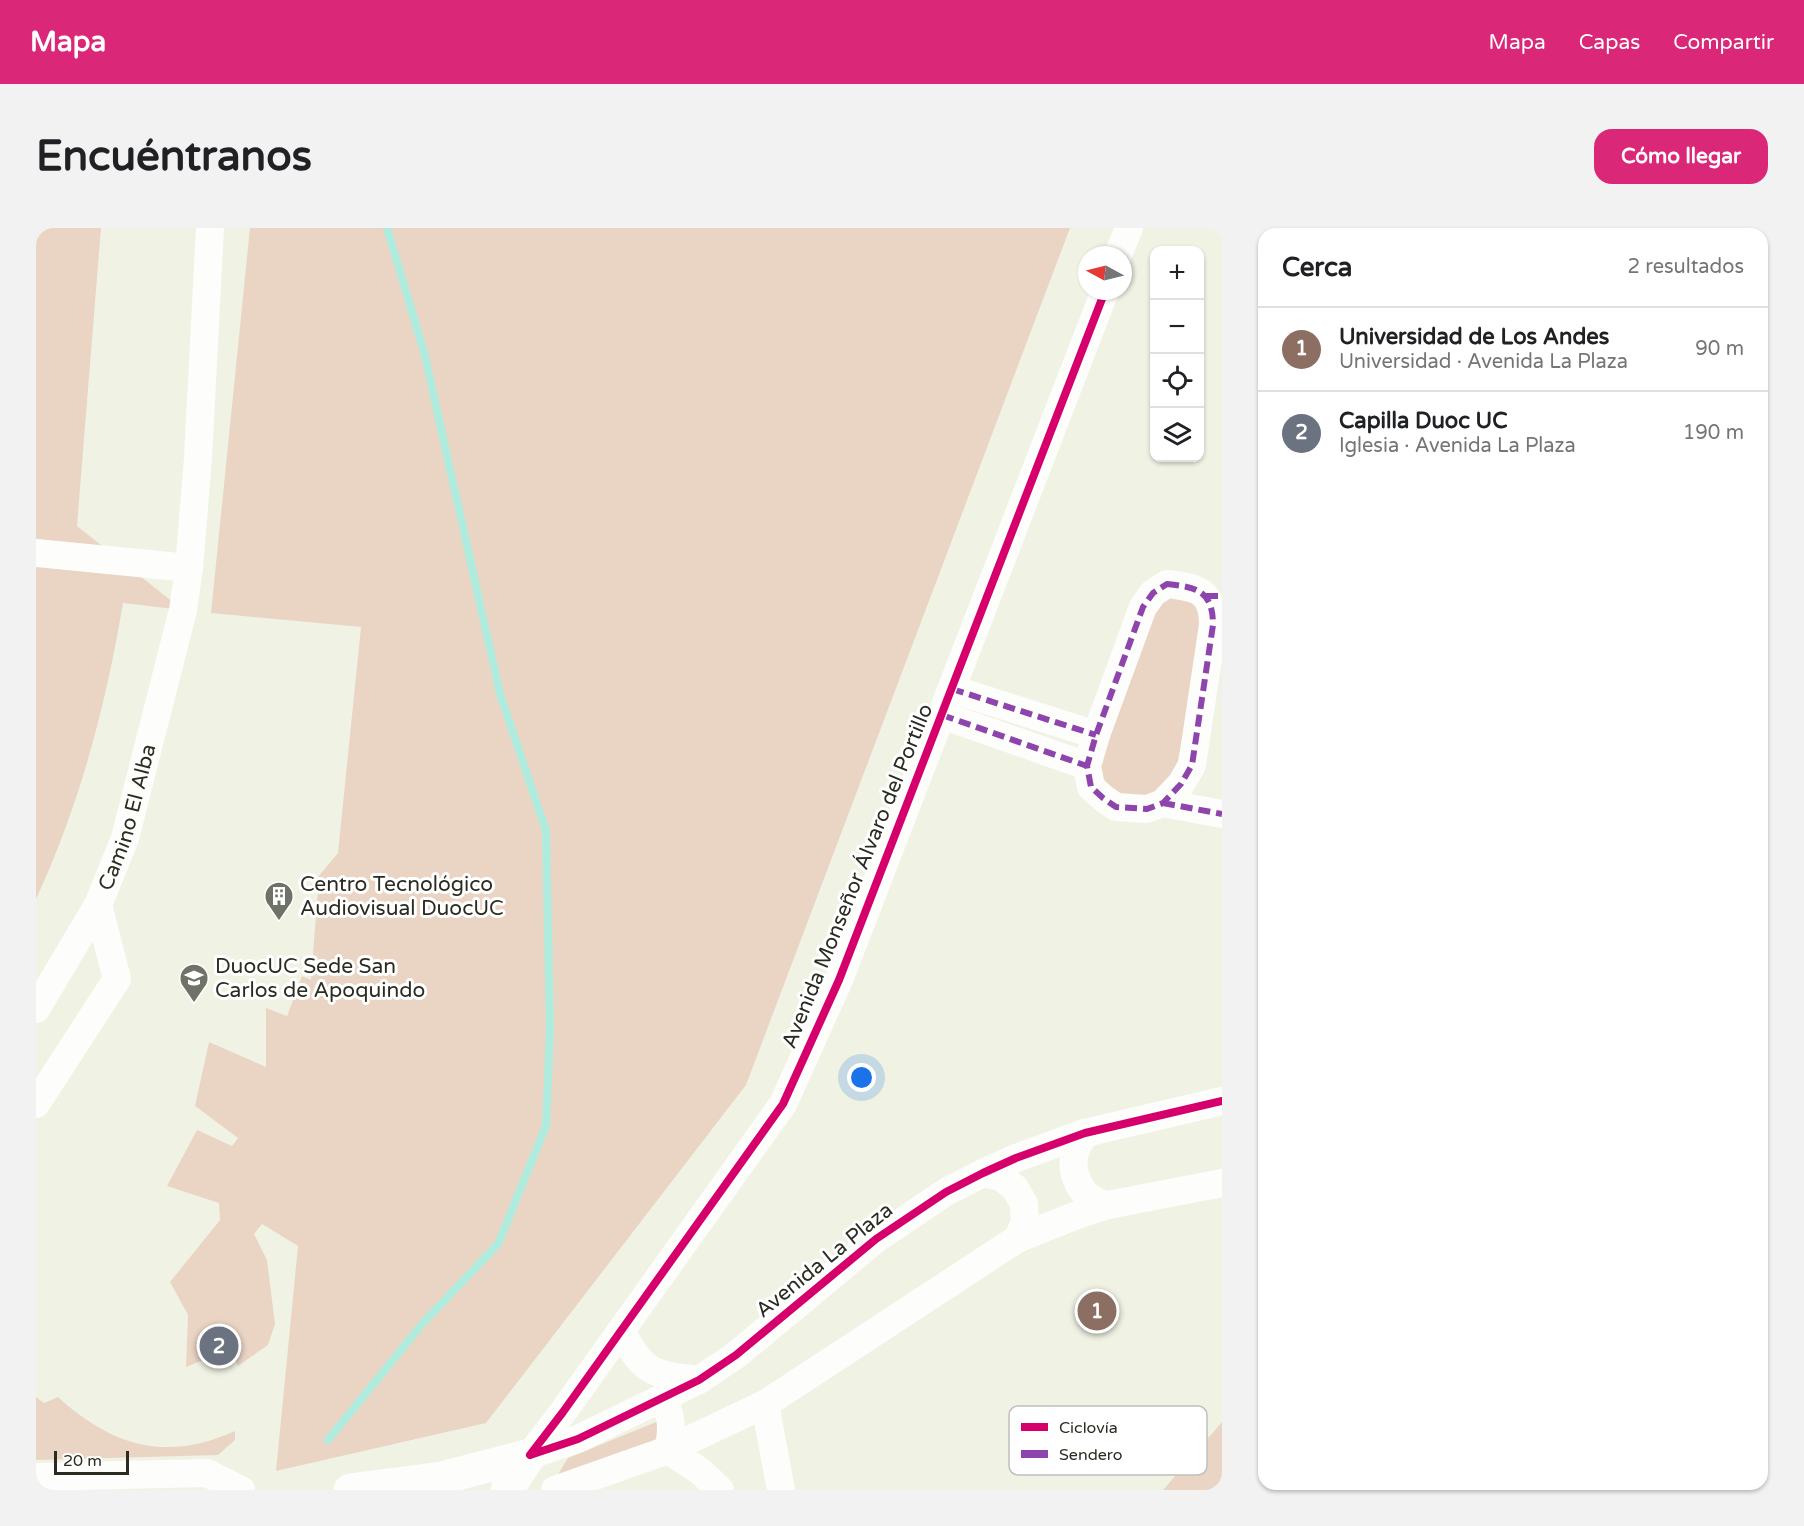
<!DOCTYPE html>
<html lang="es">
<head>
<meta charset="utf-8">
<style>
	:root { --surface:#fff; --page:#f2f2f2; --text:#202124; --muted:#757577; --line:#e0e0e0; --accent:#db2777 }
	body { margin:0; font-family:"Varela Round",sans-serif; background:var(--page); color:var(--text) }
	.controls { position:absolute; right:18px; top:18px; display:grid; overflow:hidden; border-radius:12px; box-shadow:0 2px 4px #0004 }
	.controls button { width:54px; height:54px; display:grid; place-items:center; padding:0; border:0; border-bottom:2px solid var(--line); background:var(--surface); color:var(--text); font:30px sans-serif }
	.compass { position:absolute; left:1042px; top:18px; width:54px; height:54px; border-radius:50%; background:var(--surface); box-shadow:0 2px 4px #0004; rotate:277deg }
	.scale { position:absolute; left:18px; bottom:15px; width:75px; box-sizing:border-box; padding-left:6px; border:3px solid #2a2c22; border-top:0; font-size:16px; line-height:21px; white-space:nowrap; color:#2a2c22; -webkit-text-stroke:4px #fff; paint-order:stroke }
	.you { position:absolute; left:826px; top:850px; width:21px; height:21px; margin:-15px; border:4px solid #fff; border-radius:50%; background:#1a73e8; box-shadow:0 0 0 9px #1a73e833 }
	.badge { display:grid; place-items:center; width:39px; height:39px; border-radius:50%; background:var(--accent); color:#fff; font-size:20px; font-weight:700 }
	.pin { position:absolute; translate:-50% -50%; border:3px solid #fff; box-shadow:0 2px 6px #0006 }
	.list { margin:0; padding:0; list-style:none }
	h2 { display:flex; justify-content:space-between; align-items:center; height:78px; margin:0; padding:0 24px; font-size:26px }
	h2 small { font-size:20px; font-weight:400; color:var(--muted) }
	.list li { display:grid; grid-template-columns:39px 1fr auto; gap:18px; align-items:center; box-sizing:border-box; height:84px; padding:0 24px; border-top:2px solid var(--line) }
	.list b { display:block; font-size:22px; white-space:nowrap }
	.list p { margin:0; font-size:20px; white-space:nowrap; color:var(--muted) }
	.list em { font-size:20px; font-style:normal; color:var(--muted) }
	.icon { flex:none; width:33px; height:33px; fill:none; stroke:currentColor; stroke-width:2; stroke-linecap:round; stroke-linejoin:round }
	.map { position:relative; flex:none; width:1186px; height:1262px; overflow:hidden; border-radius:18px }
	header { display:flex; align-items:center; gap:36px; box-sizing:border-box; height:84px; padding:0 30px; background:var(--accent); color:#fff }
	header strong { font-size:28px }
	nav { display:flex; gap:33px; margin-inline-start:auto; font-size:21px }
	.intro { display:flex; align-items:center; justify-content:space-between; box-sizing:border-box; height:144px; padding:0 36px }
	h1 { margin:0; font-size:42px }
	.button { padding:15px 27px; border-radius:18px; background:var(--accent); color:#fff; font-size:21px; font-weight:700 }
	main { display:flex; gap:36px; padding:0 36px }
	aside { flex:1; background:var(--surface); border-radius:18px; box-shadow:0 2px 4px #0004 }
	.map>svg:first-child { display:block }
	.green { fill:#ead5c5 }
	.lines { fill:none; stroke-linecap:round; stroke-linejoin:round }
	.stream { stroke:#b0ecde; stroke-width:8 }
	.minor { stroke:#fdfdfb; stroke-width:28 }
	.major { stroke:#fdfdfb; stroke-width:33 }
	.quiet { stroke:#8e44ad; stroke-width:6; stroke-dasharray:12 6; stroke-linecap:butt }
	.cycleway-casing { stroke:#fff; stroke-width:11 }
	.cycleway { stroke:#d6006c; stroke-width:8 }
	.labels { text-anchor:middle; stroke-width:6; stroke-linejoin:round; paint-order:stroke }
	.street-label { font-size:21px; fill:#2a2c22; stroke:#fff }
	.poi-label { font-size:21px; fill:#2a2c22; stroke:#fff; text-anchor:start }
	.key { fill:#fff; stroke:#bfc0bd; stroke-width:1.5 }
	.key-label { font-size:16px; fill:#2a2c22 }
</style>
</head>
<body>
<header>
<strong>Mapa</strong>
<nav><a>Mapa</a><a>Capas</a><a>Compartir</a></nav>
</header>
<div class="intro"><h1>Encuéntranos</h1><a class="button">Cómo llegar</a></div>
<main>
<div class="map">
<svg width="1186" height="1262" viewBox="0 0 1186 1262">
	<rect width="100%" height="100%" fill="#f0f3e4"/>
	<path class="green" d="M 0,0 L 65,0 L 41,298 L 147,382 L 87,375 C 70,477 44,576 0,671 Z
		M 214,0 L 1034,0 L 710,857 L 450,1195 L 240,1243 L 262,1018 L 226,996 L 218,1006 L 231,1032 L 239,1096 L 232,1117 L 202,1138 L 194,1121 L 150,1139 L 152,1087 L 134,1054 L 184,992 L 183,975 L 131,958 L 161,902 L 196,918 L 202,910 L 159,878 L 173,814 L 230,839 L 230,780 L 251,788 L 266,748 L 275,752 L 282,662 L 271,662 L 302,625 L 325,399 L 175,385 Z
		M 1135,364 L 1165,371 L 1171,391 L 1139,547 L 1115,568 L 1093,571 L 1071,562 L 1064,537 L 1117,384 Z
		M 0,1169 L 8,1175 L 22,1169 C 77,1219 130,1234 199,1203 L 199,1212 L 182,1227 L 0,1232 Z
		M 630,1190 L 629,1210 L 521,1248 L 532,1230 Z
		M 1186,1194 L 1186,1262 L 1127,1262 Z"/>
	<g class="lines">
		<path class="stream" d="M 292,1212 L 387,1095 L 462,1016 L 510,898 L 514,801 L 510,603 L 464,466 L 388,124 L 351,0"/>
		<g class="minor">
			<path d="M 1082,27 L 1093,0"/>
			<path d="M 0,325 L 153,340"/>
			<path d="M 1131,356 C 1161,359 1177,363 1177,397 L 1156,537 L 1145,556 L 1127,575 L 1111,581 L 1080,579 L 1067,570 L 1055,559 L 1051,538 L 1060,507 L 1107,379 L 1117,365 Z"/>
			<path d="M 916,461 L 1060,507"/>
			<path d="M 906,487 L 1051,538"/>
			<path d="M 1127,575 L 1186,586"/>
			<path id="s1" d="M 0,781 L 62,677 L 89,610 L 147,382 L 153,340 L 162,230 L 174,0"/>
			<path d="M 0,876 L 81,751 L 62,677"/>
			<path d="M 1049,905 C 1046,911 1042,916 1040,922 C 1033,939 1042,964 1058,972 C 1062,975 1068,976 1072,977"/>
			<path d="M 947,945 L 965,949 L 979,960 L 988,976 L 989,995 L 981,1011"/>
			<path d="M 585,1103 C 607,1144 616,1147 663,1152"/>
			<path d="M 627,1170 C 636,1188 637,1203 632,1222"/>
			<path d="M 729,1176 L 745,1262"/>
			<path d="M 632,1222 L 664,1243 L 684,1262"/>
			<path d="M 494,1227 L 527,1184 L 747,876 L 803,752 L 1069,63"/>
			<path d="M 494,1227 L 542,1211 L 663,1152 L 700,1127 L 840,1011 L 910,964 L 947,945 L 980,930 L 1049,905 L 1186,873"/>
			<path d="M 0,1249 L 171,1245 L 205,1262"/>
			<path d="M 519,1262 L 632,1222 L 729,1176 L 981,1011 L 1041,987 L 1072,977 L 1186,955"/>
		</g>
		<path class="major" d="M 314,1262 L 406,1250 L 494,1227
			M 471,1262 L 494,1227"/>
		<path class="quiet" d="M 1131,356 C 1161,359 1177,363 1177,397 L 1156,537 L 1145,556 L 1127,575 L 1111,581 L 1080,579 L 1067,570 L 1055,559 L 1051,538 L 1060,507 L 1107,379 L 1117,365 Z
			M 1170,368 L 1186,368
			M 916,461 L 1060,507
			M 906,487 L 1051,538
			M 1127,575 L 1186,586"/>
		<g class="cycleway-casing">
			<path id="cycleway" d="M 494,1227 L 527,1184 L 747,876 L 803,752 L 1069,63
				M 494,1227 L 542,1211 L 663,1152 L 700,1127 L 840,1011 L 910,964 L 947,945 L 980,930 L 1049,905 L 1186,873"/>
		</g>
		<use href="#cycleway" class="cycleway"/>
	</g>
	<defs>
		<g id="building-pin" transform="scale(1.5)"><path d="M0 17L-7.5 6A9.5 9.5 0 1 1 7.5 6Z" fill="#6f7266" stroke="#fff"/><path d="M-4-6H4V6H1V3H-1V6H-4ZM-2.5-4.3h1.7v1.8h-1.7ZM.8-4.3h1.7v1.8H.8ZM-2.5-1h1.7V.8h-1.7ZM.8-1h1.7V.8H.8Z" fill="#fff"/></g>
		<g id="university-pin" transform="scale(1.5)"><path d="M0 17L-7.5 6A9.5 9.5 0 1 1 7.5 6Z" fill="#6f7266" stroke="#fff"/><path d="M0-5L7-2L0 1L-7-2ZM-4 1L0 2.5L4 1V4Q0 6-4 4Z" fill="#fff"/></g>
	</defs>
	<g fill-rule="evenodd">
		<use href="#building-pin" x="243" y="668"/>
		<use href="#university-pin" x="158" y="750"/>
	</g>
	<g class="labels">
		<g class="street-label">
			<text dy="7" stroke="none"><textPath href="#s1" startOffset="214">Camino El Alba</textPath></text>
			<text transform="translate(821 648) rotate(-68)" y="7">Avenida Monseñor Álvaro del Portillo</text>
			<text transform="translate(788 1032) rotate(-39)" y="7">Avenida La Plaza</text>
		</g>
		<g class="poi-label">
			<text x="264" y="663">Centro Tecnológico<tspan x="264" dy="24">Audiovisual DuocUC</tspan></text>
			<text x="179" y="745">DuocUC Sede San<tspan x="179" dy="24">Carlos de Apoquindo</tspan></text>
		</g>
	</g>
	<rect x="973" y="1178" width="198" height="69" rx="9" class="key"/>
	<rect x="985" y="1195" width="27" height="8" fill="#d6006c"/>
	<rect x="985" y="1222" width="27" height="8" fill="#8e44ad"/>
	<g class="key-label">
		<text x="1023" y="1205">Ciclovía</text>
		<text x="1023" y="1232">Sendero</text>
	</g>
</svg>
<div class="controls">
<button>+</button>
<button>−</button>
<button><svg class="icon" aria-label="locate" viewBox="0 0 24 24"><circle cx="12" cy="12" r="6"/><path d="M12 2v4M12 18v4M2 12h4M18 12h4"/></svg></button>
<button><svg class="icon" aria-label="layers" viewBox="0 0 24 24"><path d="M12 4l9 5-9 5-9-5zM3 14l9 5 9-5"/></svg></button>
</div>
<svg class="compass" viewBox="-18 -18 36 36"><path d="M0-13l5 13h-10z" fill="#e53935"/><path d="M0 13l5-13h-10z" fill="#757577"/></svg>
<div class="scale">20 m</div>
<div class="you"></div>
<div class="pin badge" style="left:1061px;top:1083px;background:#8d6e63">1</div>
<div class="pin badge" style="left:183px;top:1118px;background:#6b7280">2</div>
</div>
<aside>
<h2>Cerca<small>2 resultados</small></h2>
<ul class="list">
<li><span class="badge" style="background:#8d6e63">1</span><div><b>Universidad de Los Andes</b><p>Universidad · Avenida La Plaza</p></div><em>90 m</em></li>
<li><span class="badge" style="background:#6b7280">2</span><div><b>Capilla Duoc UC</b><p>Iglesia · Avenida La Plaza</p></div><em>190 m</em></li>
</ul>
</aside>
</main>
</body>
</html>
